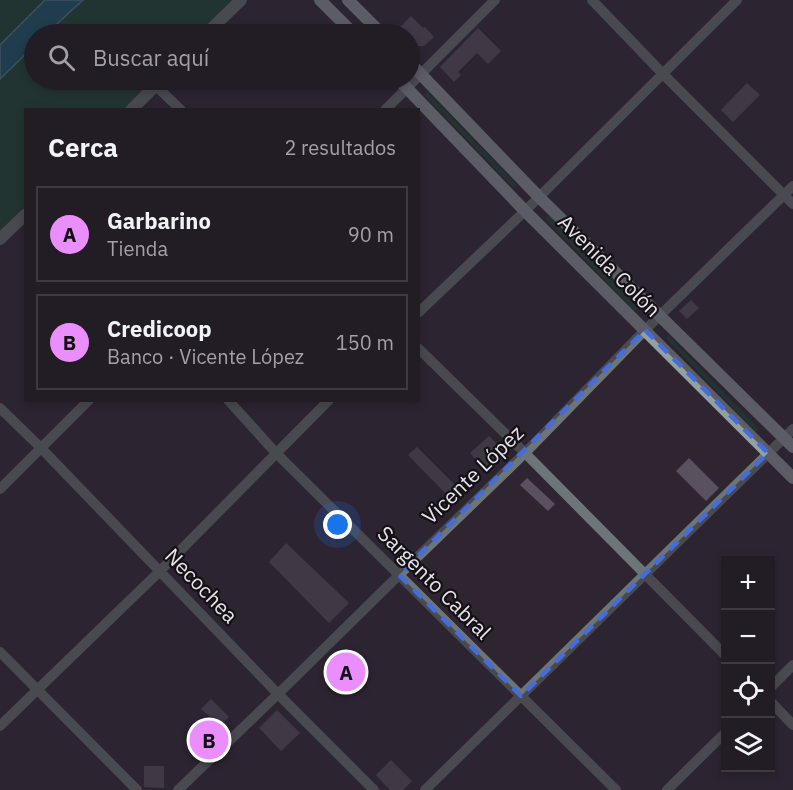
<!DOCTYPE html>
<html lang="es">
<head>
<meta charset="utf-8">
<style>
	:root { --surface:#221c25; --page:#2a252d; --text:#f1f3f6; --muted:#a2a1a7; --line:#3f3a42; --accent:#ea8dfd }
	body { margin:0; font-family:"IBM Plex Sans",sans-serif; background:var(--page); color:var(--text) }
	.controls { position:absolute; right:18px; bottom:18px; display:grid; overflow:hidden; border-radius:0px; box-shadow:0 3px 9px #0003 }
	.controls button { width:54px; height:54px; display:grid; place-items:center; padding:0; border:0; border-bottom:2px solid var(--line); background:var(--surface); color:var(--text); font:30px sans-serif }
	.you { position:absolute; left:338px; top:525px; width:21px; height:21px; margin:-15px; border:4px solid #fff; border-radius:50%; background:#1a73e8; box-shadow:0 0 0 9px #1a73e833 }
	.badge { display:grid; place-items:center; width:39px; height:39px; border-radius:50%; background:var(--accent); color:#111; font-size:20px; font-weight:700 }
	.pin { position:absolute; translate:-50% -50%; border:3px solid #fff; box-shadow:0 2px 6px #0006 }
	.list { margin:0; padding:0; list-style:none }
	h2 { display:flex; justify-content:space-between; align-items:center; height:78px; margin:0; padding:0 24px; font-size:26px }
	h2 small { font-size:20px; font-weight:400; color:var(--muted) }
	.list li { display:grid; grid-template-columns:39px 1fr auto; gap:18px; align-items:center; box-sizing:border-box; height:96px; margin:0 12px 12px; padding:0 12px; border:2px solid var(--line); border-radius:0px }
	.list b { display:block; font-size:22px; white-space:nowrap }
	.list p { margin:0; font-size:20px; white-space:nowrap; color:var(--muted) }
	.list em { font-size:20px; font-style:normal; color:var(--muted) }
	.icon { flex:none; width:33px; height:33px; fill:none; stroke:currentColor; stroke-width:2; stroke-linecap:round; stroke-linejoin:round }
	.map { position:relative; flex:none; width:793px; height:790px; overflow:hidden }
	.search { position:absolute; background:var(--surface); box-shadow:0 3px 9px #0003; left:24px; top:24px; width:396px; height:66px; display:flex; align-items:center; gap:15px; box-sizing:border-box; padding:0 21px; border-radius:33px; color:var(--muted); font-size:22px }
	.panel { position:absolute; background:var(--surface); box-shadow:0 3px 9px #0003; left:24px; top:108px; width:396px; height:294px; border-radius:0px }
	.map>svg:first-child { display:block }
	.green { fill:#164833 }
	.water { fill:#0e5c6e; stroke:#4f8493; stroke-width:1.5 }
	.building { fill:#5a515e }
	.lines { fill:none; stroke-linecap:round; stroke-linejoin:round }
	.minor { stroke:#6c7577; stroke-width:10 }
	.tertiary { stroke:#6c7577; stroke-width:12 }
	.secondary { stroke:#92a0a3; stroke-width:12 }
	.marked { fill:none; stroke:#456cdc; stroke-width:4.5; stroke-dasharray:12 8; stroke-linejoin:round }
	.labels { text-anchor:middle; stroke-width:4.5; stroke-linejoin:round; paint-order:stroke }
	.street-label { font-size:21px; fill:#e7e2ea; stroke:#141015 }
</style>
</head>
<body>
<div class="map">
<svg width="793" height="790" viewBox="0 0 793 790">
	<rect width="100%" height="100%" fill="#2e2531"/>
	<path class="green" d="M 0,0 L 45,0 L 0,45 Z
		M 83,0 L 234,0 L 199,34 L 46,34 Z
		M 34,46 L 34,80 L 154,80 L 123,109 L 26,110 L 25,206 L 0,231 L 0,79 Z
		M 427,92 L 517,185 L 514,188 L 424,95 Z
		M 548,215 L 638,308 L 635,311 L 545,218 Z
		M 669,336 L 759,429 L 756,432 L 666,338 Z"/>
	<path class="water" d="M 45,0 L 83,0 L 46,34 L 34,34 L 34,46 L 0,79 L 0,45 Z"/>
	<path class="building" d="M 411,16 L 423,28 L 425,27 L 434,37 L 424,46 L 417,46 L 410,38 L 410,34 L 406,34 L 399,28 Z
		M 478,28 L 501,51 L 488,64 L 477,53 L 458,72 L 461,75 L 454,82 L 440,67 Z
		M 747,83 L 760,95 L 733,122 L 721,110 Z
		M 691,300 L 699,308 L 687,319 L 679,311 Z
		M 489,436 L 507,454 L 488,473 L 470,453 Z
		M 417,447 L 460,490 L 451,499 L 408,455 Z
		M 689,458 L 719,488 L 706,501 L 676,471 Z
		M 527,478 L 555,504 L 548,511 L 520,485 Z
		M 286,543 L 349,603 L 329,623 L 269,562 Z
		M 211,699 L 229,717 L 220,725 L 201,709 Z
		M 277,710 L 300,733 L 281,751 L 259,728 Z
		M 391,760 L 412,781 L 403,790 L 390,790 L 376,775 Z
		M 144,766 L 164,766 L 164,788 L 144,787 Z"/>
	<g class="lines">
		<path class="minor" d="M 592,0 L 663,74 L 793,204
			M 155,85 L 181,110
			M 385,110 L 495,0
			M 418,313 L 525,211 L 737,0
			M 418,348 L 525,453 L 726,656
			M 228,400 L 276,453 L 616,790
			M 0,408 L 41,448 L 278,694 L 374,790
			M 0,489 L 89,400
			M 0,652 L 137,790
			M 770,688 L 793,665
			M 770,701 L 793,725
			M 0,726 L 160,571 L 329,400
			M 178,790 L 278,694 L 399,575 L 525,453 L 645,330 L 793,186
			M 425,790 L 793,429
			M 667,790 L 726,732"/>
		<path class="tertiary" d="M 206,34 L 241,0
			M 131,110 L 161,80
			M 0,239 L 26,214"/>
		<path class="secondary" d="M 320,0 L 354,34
			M 348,0 L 382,34
			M 410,63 L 539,197 L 793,447
			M 399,80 L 525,211 L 793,478"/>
	</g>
	<path d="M0 0H793V790H0ZM 645,330 L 768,453 L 521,696 L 399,575 Z" fill="#2e2531" fill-opacity=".55" fill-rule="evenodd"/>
	<path class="marked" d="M 645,330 L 768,453 L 521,696 L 399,575 Z"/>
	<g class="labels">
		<g class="street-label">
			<text transform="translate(609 266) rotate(45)" y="7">Avenida Colón</text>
			<text transform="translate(473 475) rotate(-44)" y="7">Vicente López</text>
			<text transform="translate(434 583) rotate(45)" y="7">Sargento Cabral</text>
			<text transform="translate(201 586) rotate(46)" y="7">Necochea</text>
		</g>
	</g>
</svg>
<div class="controls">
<button>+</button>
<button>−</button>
<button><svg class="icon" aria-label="locate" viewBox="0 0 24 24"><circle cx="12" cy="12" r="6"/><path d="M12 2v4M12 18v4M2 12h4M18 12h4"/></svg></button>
<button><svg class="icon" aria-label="layers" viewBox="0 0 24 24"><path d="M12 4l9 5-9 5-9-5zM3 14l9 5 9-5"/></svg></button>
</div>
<div class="you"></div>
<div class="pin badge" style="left:346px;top:672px">A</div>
<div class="pin badge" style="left:209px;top:740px">B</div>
<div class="search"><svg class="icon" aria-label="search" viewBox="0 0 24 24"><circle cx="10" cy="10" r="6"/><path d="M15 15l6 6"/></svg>Buscar aquí</div>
<section class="panel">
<h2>Cerca<small>2 resultados</small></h2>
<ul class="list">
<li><span class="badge">A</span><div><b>Garbarino</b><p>Tienda</p></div><em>90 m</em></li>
<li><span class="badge">B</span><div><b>Credicoop</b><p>Banco · Vicente López</p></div><em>150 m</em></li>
</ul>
</section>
</div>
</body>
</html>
